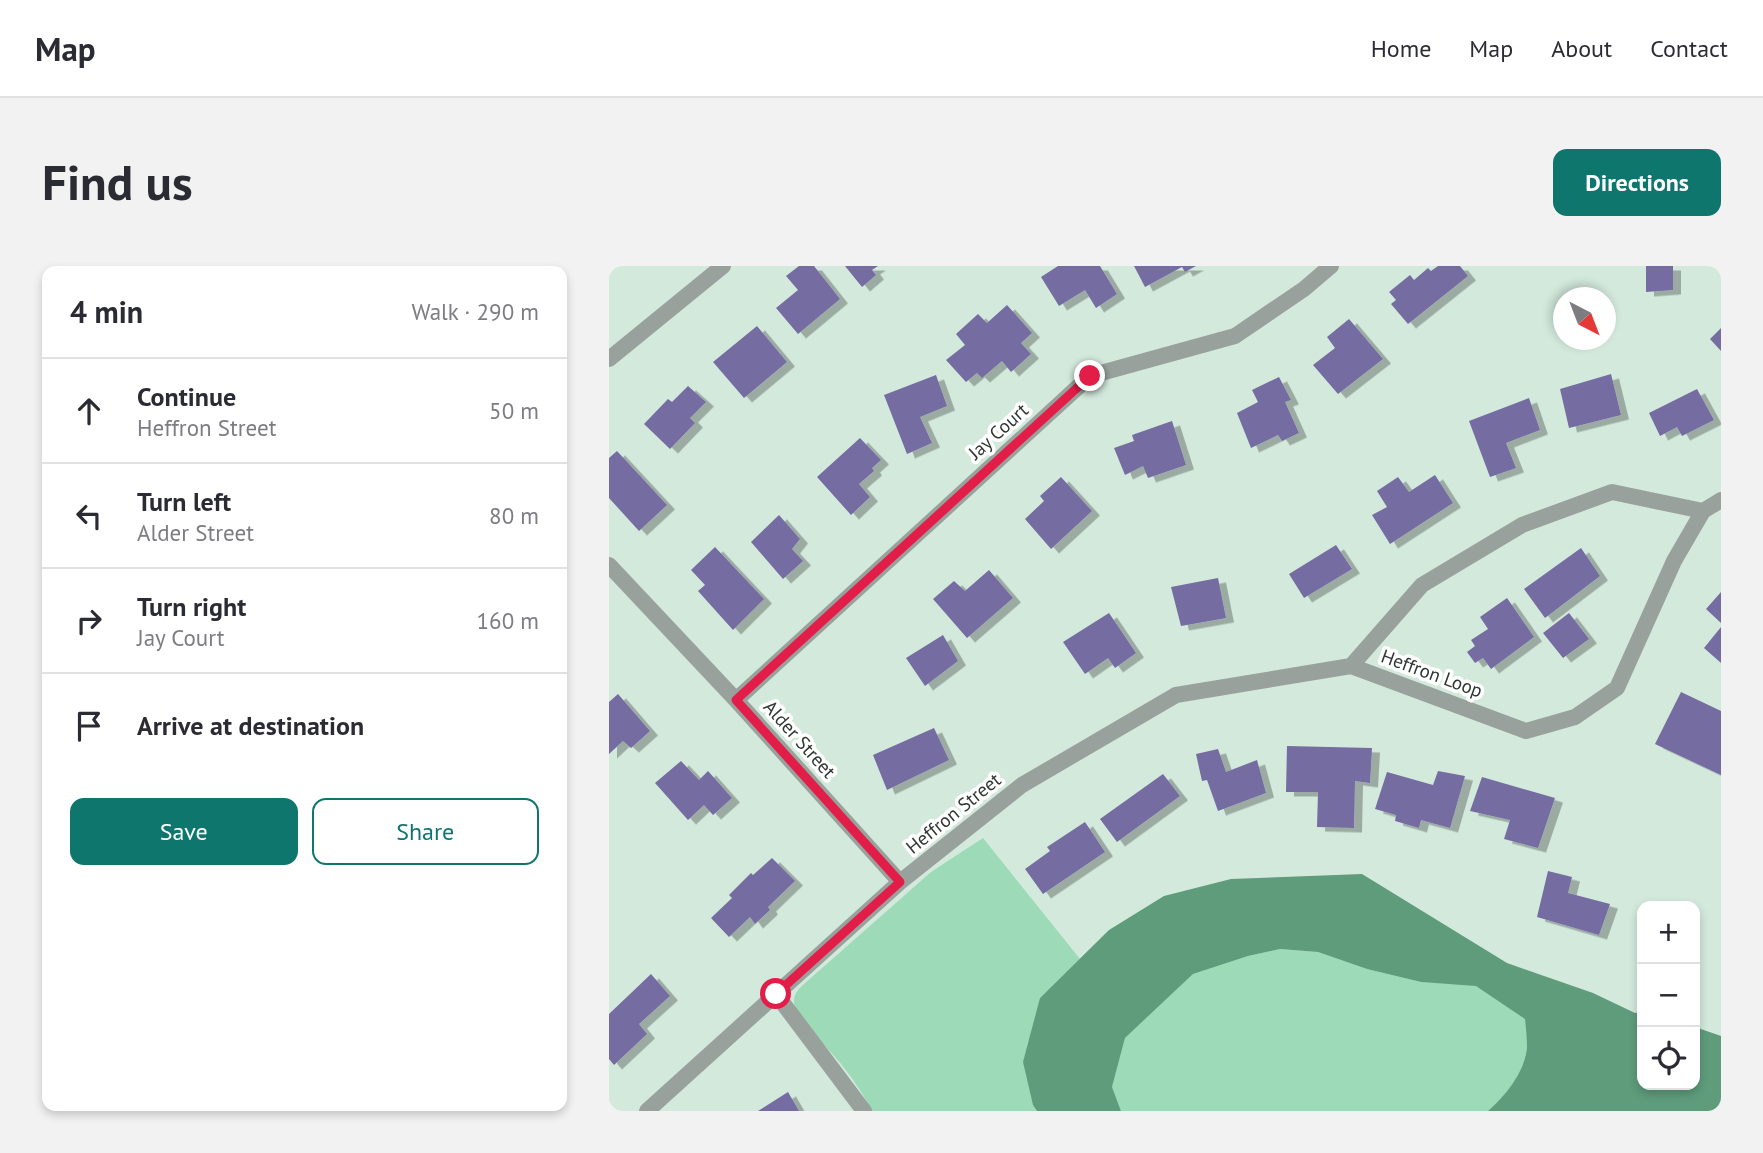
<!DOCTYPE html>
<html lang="en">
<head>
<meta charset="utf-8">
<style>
	:root { --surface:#fff; --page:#f2f2f3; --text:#2b2b33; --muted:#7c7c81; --line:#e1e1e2; --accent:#0f766e }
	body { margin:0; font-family:"PT Sans",sans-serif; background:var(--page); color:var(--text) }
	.controls { position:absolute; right:21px; bottom:21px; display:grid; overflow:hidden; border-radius:14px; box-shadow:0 4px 10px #0003 }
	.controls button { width:63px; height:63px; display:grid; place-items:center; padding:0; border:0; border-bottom:2px solid var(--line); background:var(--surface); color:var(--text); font:35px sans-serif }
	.compass { position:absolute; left:944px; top:21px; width:63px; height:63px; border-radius:50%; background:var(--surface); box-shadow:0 4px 10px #0003; rotate:138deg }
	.stop { position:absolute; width:21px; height:21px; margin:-16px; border:5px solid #e11d48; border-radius:50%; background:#fff }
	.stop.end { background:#e11d48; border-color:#fff; box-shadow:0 2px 7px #0008 }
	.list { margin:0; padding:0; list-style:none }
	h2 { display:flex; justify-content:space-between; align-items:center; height:91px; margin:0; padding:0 28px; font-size:30px }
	h2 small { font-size:23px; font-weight:400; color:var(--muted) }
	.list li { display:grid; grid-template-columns:46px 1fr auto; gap:21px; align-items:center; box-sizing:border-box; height:105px; padding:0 28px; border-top:2px solid var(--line) }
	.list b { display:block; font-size:26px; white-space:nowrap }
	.list p { margin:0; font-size:23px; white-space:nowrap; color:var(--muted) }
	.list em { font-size:23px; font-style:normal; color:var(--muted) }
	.actions { display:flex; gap:14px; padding:21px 28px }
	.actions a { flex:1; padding:16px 0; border:2px solid var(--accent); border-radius:14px; text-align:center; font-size:24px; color:var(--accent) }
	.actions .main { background:var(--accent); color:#fff }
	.icon { flex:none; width:38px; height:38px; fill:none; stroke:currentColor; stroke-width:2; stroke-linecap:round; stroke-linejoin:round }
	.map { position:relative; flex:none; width:1112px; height:845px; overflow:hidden; border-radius:14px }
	header { display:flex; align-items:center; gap:42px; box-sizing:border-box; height:98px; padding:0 35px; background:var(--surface); border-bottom:2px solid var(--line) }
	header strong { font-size:33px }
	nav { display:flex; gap:38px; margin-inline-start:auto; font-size:24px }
	.intro { display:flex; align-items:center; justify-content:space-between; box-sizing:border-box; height:168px; padding:0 42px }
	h1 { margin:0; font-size:49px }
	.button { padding:18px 32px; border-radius:14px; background:var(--accent); color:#fff; font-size:24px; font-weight:700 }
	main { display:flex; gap:42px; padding:0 42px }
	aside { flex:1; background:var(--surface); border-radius:14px; box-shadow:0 4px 10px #0003 }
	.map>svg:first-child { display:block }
	.green { fill:#9cdab8 }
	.water { fill:#5e9c7c }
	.building { fill:#746da2; filter:url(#shadow) }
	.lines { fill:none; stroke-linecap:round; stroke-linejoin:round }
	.street { stroke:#98a19c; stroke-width:16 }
	.route { stroke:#e11d48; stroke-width:9 }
	.labels { text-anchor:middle; stroke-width:7; stroke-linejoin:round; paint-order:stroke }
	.street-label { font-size:19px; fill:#2e3732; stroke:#fff }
</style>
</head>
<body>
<header>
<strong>Map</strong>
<nav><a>Home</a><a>Map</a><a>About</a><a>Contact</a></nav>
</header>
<div class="intro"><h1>Find us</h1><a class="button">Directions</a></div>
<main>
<aside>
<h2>4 min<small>Walk · 290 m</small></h2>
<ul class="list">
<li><svg class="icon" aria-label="ahead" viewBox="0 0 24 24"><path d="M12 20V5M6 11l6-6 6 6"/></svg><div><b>Continue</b><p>Heffron Street</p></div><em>50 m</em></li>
<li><svg class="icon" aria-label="left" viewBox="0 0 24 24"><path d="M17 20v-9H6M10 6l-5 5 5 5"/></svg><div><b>Turn left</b><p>Alder Street</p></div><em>80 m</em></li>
<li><svg class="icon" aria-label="right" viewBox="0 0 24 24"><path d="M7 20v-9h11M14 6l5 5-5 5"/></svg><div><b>Turn right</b><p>Jay Court</p></div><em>160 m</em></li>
<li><svg class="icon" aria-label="arrive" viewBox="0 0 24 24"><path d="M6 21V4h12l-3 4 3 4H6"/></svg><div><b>Arrive at destination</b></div></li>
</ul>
<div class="actions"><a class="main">Save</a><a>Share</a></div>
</aside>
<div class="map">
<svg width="1112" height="845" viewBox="0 0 1112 845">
	<defs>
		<filter id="shadow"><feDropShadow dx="8" dy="4.5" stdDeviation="0" flood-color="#0004"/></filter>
	</defs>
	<rect width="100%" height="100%" fill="#d3e9dc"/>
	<path class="green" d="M 374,572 L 471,693 L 431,732 L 424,839 L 428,845 L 263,845 C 255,829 244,813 232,798 C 222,785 187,752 185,737 C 184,728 190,723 195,718 L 322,606 Z
		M 671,683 L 709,686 L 758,703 L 812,716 L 867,719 L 917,753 C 917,762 919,773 918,782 C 915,807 897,829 879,845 L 512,845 L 503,821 L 516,772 L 584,708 L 639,690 Z"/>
	<path class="water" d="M 753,608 L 898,697 L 984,727 L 1026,747 L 1033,746 L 1033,819 L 1086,819 L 1086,761 L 1112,770 L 1112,845 L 879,845 C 897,829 915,807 918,782 C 918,773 917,762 916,753 L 867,720 L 812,716 L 758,703 L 709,686 L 671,683 L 639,690 L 584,708 L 516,772 L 503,821 L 512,845 L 428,845 L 424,839 L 414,796 L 431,732 L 500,664 L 555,630 L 622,613 Z"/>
	<path class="building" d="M 190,0 L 205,0 L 231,33 L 189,68 L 167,42 L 189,24 L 177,10 Z
		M 236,0 L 269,0 L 263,4 L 267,9 L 253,21 Z
		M 449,0 L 491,0 L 508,28 L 487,42 L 476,24 L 450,40 L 432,11 Z
		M 525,0 L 587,0 L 576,6 L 573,1 L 536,21 Z
		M 829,0 L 851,0 L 859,10 L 799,58 L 782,38 L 787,34 L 780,26 L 801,9 L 805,14 L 819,2 L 822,5 Z
		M 1037,0 L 1064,0 L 1064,24 L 1037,26 Z
		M 398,39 L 423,67 L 412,77 L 422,88 L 402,106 L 393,95 L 373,112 L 368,107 L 357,116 L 337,94 L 356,79 L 347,68 L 369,48 L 378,57 Z
		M 740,53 L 774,93 L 729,128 L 704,99 L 726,82 L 718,71 Z
		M 148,60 L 178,96 L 135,132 L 104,96 Z
		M 1112,62 L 1112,85 L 1101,73 Z
		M 1002,108 L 1012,149 L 960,162 L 951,123 Z
		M 327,109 L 338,140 L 311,151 L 323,177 L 298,188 L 275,129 Z
		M 670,111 L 682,134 L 676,136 L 690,167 L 673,175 L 669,169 L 642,182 L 628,147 L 649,136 L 643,124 Z
		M 79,120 L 97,136 L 81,152 L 86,157 L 61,183 L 35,158 L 59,133 L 63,136 Z
		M 1088,123 L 1105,154 L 1073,170 L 1068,161 L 1051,170 L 1040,147 Z
		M 920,132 L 931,164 L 897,177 L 907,202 L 881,211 L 860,155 Z
		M 563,155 L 577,199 L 539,212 L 534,200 L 516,209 L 505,182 L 525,175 L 523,169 Z
		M 251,172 L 272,194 L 263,202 L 265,205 L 250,218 L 261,231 L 242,249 L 208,211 Z
		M 8,185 L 58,239 L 30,265 L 0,232 L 0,192 Z
		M 826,209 L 844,237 L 781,278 L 763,249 L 778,241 L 768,225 L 789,211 L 800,226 Z
		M 452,211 L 483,245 L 442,283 L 416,253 L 435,235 L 431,230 Z
		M 170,249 L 191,273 L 183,283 L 194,295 L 174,313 L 142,276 Z
		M 727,279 L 743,303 L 695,332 L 680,308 Z
		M 106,281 L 155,333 L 124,364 L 89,325 L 96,319 L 82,304 Z
		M 972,282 L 991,310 L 936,352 L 915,323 Z
		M 380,304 L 404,332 L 358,372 L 324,333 L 345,315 L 356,325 Z
		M 609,312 L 617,352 L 572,360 L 562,321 Z
		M 1112,326 L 1112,357 L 1097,343 Z
		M 898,332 L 925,371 L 882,403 L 874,392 L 866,397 L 858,386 L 866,380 L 862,374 L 879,363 L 871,351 Z
		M 500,347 L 527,387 L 506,402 L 499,392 L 476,408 L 454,376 Z
		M 960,347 L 980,373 L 954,392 L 934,367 Z
		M 1112,361 L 1112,397 L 1095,382 Z
		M 334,369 L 349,395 L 316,420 L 297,392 Z
		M 1072,426 L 1112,445 L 1112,509 L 1046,478 Z
		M 9,428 L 41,465 L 22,482 L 14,475 L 0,488 L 0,436 Z
		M 325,462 L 340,494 L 278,524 L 264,489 Z
		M 678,480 L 763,482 L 761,517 L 746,515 L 745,562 L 708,561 L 709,526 L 677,526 Z
		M 609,483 L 617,506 L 648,494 L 657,527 L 609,545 L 598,514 L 593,515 L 587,488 Z
		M 72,495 L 90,514 L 99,505 L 123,532 L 104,549 L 95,539 L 79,554 L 46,517 Z
		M 829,505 L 856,510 L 841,562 L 812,554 L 810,562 L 786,555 L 787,549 L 766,543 L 778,506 L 824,519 Z
		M 554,508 L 571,530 L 508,576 L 491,553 Z
		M 873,511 L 946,532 L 929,582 L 895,573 L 901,554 L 861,545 Z
		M 476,556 L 496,586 L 434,628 L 416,603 L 441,585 L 438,581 Z
		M 163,592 L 186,615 L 159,641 L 161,644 L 146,658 L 141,651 L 120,671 L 102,652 L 123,632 L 120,629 L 142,607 L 144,609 Z
		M 939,605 L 963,611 L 959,627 L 1001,638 L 990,669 L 928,651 Z
		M 42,708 L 61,730 L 30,758 L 38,768 L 5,799 L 0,793 L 0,748 Z
		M 179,826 L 190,845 L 149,845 Z"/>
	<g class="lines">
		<path class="street" d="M 0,93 L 114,0
			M 0,299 L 127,434 L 291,616
			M 742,400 L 813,319 L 913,259 L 1003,226 L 1094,245
			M 127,434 L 481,110 L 626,70 L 695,23 L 722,0
			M 167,728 L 255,845
			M 38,845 L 291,616 L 413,519 L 567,429 L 742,400 L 917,465 L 966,451 L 1008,422 L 1065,295 L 1094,245 L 1112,234"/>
	</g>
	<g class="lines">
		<path class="route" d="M 167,728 L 291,616 L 127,434 L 481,110"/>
	</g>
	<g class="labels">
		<g class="street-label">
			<text transform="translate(389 165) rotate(-42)" y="7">Jay Court</text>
			<text transform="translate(823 407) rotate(20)" y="7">Heffron Loop</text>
			<text transform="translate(191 473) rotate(48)" y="7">Alder Street</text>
			<text transform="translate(344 547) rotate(-39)" y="7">Heffron Street</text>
		</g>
	</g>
</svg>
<div class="controls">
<button>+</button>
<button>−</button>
<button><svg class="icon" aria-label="locate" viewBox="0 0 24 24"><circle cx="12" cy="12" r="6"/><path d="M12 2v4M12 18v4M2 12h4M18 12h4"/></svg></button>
</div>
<svg class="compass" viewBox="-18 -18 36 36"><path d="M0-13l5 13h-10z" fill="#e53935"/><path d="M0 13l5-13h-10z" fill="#7c7c81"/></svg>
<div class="stop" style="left:167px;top:728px"></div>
<div class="stop end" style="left:481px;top:110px"></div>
</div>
</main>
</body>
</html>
